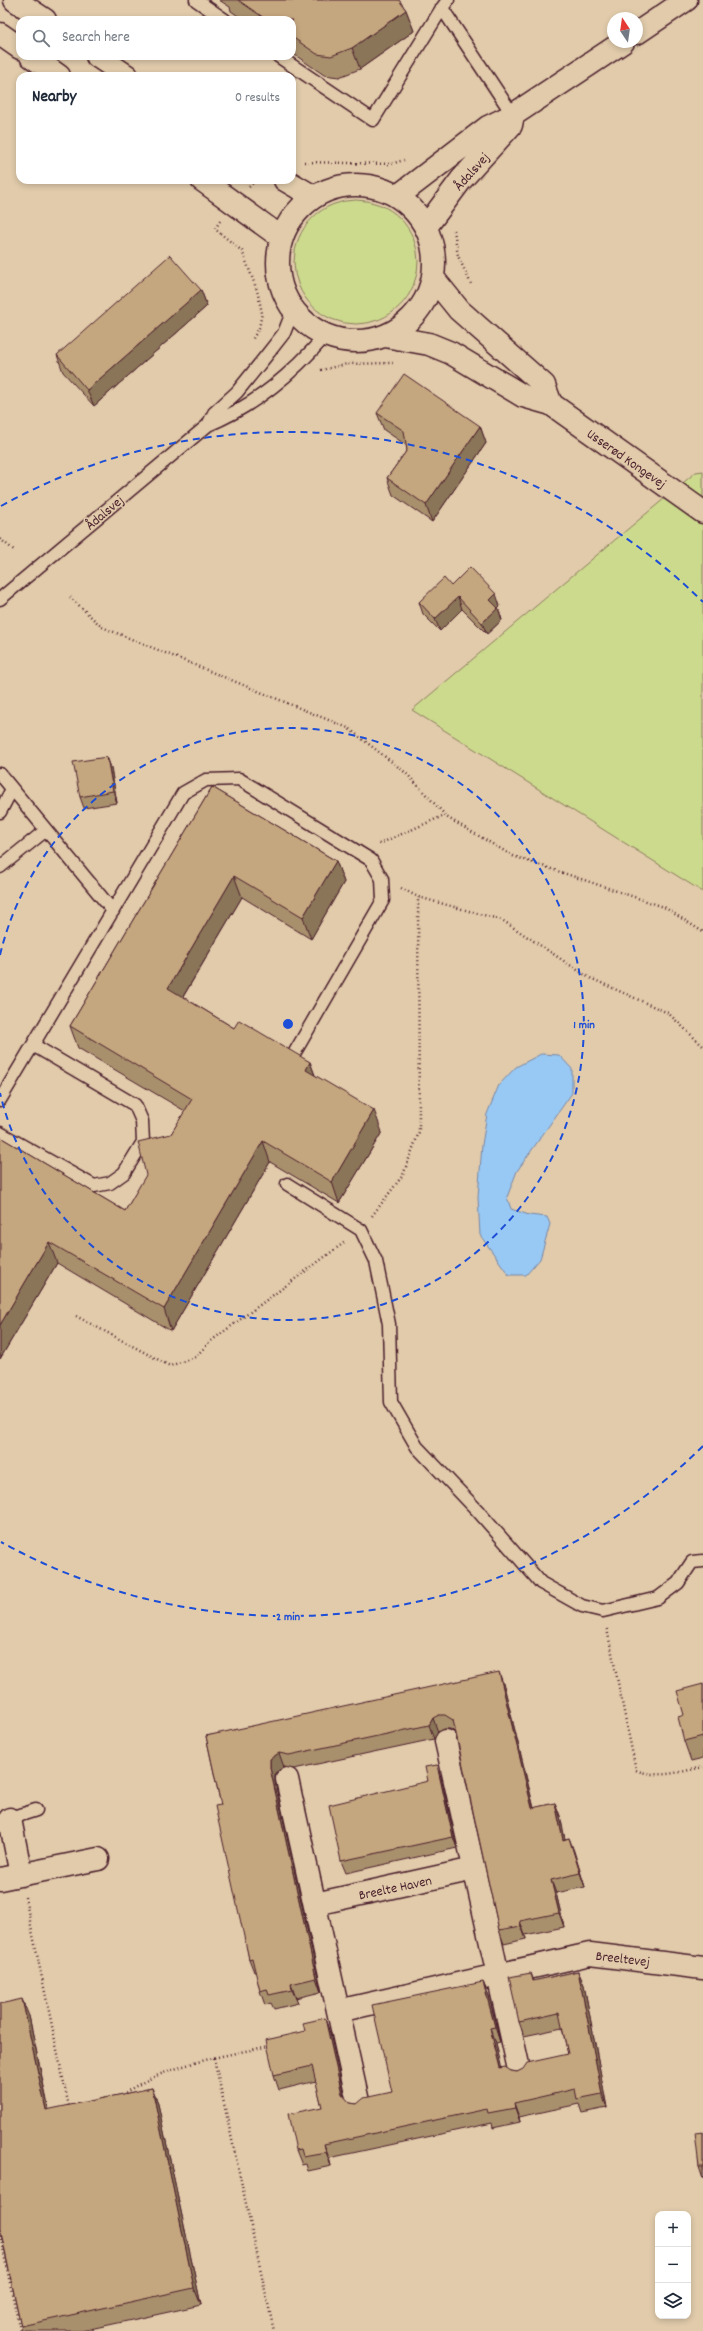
<!DOCTYPE html>
<html lang="en">
<head>
<meta charset="utf-8">
<style>
	:root { --surface:#fff; --page:#f2f2f3; --text:#1f2937; --muted:#747a83; --line:#e0e1e3 }
	body { margin:0; font-family:Dekko,sans-serif; background:var(--page); color:var(--text) }
	.controls { position:absolute; right:12px; bottom:12px; display:grid; overflow:hidden; border-radius:8px; box-shadow:0 2px 6px #0003 }
	.controls button { width:36px; height:36px; display:grid; place-items:center; padding:0; border:0; border-bottom:1px solid var(--line); background:var(--surface); color:var(--text); font:20px sans-serif }
	.compass { position:absolute; left:607px; top:12px; width:36px; height:36px; border-radius:50%; background:var(--surface); box-shadow:0 2px 6px #0003; rotate:347deg }
	.list { margin:0; padding:0; list-style:none }
	h2 { display:flex; justify-content:space-between; align-items:center; height:52px; margin:0; padding:0 16px; font-size:17px }
	h2 small { font-size:13px; font-weight:400; color:var(--muted) }
	.icon { flex:none; width:22px; height:22px; fill:none; stroke:currentColor; stroke-width:2; stroke-linecap:round; stroke-linejoin:round }
	.map { position:relative; flex:none; width:703px; height:2331px; overflow:hidden }
	.search { position:absolute; background:var(--surface); box-shadow:0 2px 6px #0003; left:16px; top:16px; width:280px; height:44px; display:flex; align-items:center; gap:10px; box-sizing:border-box; padding:0 14px; border-radius:12px; color:var(--muted); font-size:15px }
	.panel { position:absolute; background:var(--surface); box-shadow:0 2px 6px #0003; left:16px; top:72px; width:280px; height:112px; border-radius:12px }
	.map>svg:first-child { display:block }
	.green { fill:#ccda8d; stroke:#8b7c5c }
	.water { fill:#98c9f4; stroke:#7985a4 }
	.lines { fill:none; stroke-linecap:round; stroke-linejoin:round }
	.lane-casing { stroke:#4a1f2b; stroke-width:15 }
	.street-casing { stroke:#4a1f2b; stroke-width:25 }
	.secondary-casing { stroke:#4a1f2b; stroke-width:25 }
	.path { stroke:#4a1f2b; stroke-width:2.5; stroke-dasharray:1 3; stroke-linecap:butt }
	.lane { stroke:#e1cbab; stroke-width:12 }
	.street { stroke:#e1cbab; stroke-width:22 }
	.secondary { stroke:#e1cbab; stroke-width:22 }
	.wall { fill:#a9906d; stroke:#4a1f2b }
	.shaded-wall { fill:#8a7559; stroke:#4a1f2b }
	.building { fill:#c5a77f; stroke:#4a1f2b }
	.ring { fill:none; stroke:#1d4ed8; stroke-width:2; stroke-dasharray:7 5 }
	.labels { text-anchor:middle; stroke-width:3; stroke-linejoin:round; paint-order:stroke }
	.street-label { font-size:14px; fill:#4a1f2b; stroke:#e1cbab }
	.centre { fill:#1d4ed8; stroke:#e1cbab; stroke-width:2 }
	.ring-label { font-size:12px; text-anchor:middle; font-weight:bold; fill:#1d4ed8; stroke:#e1cbab; stroke-width:3; stroke-linejoin:round; paint-order:stroke }
</style>
</head>
<body>
<div class="map">
<svg width="703" height="2331" viewBox="0 0 703 2331">
	<rect width="100%" height="100%" fill="#e1cbab"/>
	<filter id="ink" filterUnits="userSpaceOnUse"><feTurbulence type="fractalNoise" baseFrequency=".025" numOctaves="2"/><feDisplacementMap in="SourceGraphic" scale="8" xChannelSelector="R" yChannelSelector="G"/><feConvolveMatrix kernelMatrix="1 2 1 2 8 2 1 2 1" color-interpolation-filters="sRGB"/></filter>
	<g filter="url(#ink)">
		<path class="green" d="M294 262a62 62 0 1 1 124 0a62 62 0 1 1-124 0Z
			M 703,471 L 703,892 L 412,710 L 696,472 Z"/>
		<path class="water" d="M 541,1054 L 559,1055 L 572,1069 L 572,1093 L 517,1171 L 507,1197 L 511,1209 L 529,1215 L 547,1217 L 550,1224 L 540,1259 L 526,1275 L 509,1275 L 480,1235 L 478,1197 L 482,1145 L 487,1114 L 499,1085 L 516,1067 Z"/>
		<g class="lines">
			<g class="lane-casing">
				<path id="lane" d="M 196,0 L 225,20
					M 448,0 L 442,8 L 513,115
					M 278,56 L 373,120 L 442,8
					M 208,425 L 214,413 L 237,392 L 266,356 L 284,333 L 293,310
					M 0,599 L 208,425 C 256,405 292,374 326,335
					M 0,774 L 113,911
					M 0,812 L 12,789
					M 0,867 L 46,830
					M 0,1100 L 183,793 L 206,780 L 239,779 L 371,860 L 382,879 L 383,900 L 295,1052
					M 0,1133 L 94,1186 L 110,1183 L 124,1173 L 143,1142 L 142,1121 L 135,1105 L 33,1045
					M 287,1184 L 361,1230 L 376,1261 L 389,1324 L 391,1402 L 417,1447 L 477,1510 L 541,1583 L 582,1606 L 603,1611 L 658,1598 L 678,1583 L 692,1562 L 703,1561
					M 5,1820 L 36,1810"/>
			</g>
			<g class="street-casing">
				<path id="street" d="M 446,1741 L 520,2074
					M 287,1779 L 359,2106
					M 10,1819 L 21,1875
					M 0,1879 L 98,1859
					M 315,1904 L 474,1869
					M 338,2011 L 590,1954 L 703,1968"/>
			</g>
			<g class="secondary-casing">
				<path id="secondary" d="M 15,0 L 45,20
					M 637,33 L 686,0
					M 0,34 L 20,48
					M 31,56 L 59,76
					M 97,56 L 127,76
					M 202,180 L 282,238
					M 285,180 L 314,197
					M278 263a78 78 0 1 1 156 0a78 78 0 1 1-156 0Z
					M 398,196 L 488,127 L 513,115 L 623,42
					M 426,227 L 461,180 L 511,125 L 513,115
					M 434,279 L 459,310 L 544,385 L 551,404
					M 385,336 L 429,344 L 451,353 L 523,396 L 551,404 L 703,512"/>
			</g>
			<path class="path" d="M 304,162 L 391,164 L 404,160
				M 249,187 L 256,180
				M 220,221 L 215,229 L 242,251 L 257,290 L 262,313 L 259,328 L 252,340
				M 454,230 L 458,256 L 471,284
				M 321,370 L 347,364 L 393,363
				M 0,539 L 15,551
				M 70,597 L 102,627 L 348,728 L 406,773 L 448,818 L 513,856 L 664,907 L 703,932
				M 379,844 L 445,815
				M 401,888 L 418,897 L 502,920 L 588,977 L 668,1013 L 703,1046
				M 372,1216 L 403,1175 L 419,1132 L 418,897
				M 76,1316 L 170,1366 L 195,1357 L 211,1341 L 345,1242
				M 607,1629 L 636,1770 C 657,1779 680,1772 703,1767
				M 25,1897 L 69,2107
				M 214,2058 L 274,2331
				M 122,2095 C 164,2065 219,2057 269,2046
				M 0,2235 L 20,2331"/>
			<use href="#lane" class="lane"/>
			<use href="#street" class="street"/>
			<use href="#secondary" class="secondary"/>
		</g>
		<path class="wall" d="M 219,0 L 399,0 L 406,10 L 414,31 L 360,69 L 339,77 L 324,75 L 292,53 L 292,20 L 244,20 L 231,11 L 230,7 Z
			M 201,290 L 207,306 L 94,406 L 63,372 L 57,355 Z
			M 377,413 L 480,426 L 486,443 L 432,522 L 393,495 L 387,478 L 407,450 L 406,445 L 384,430 Z
			M 451,586 L 500,606 L 498,608 L 502,620 L 487,634 L 462,609 L 440,631 L 423,614 L 419,602 Z
			M 107,757 L 111,768 L 117,803 L 84,808 L 80,797 Z
			M 212,787 L 336,861 L 344,882 L 311,939 L 242,897 L 183,997 L 234,1028 L 310,1062 L 315,1075 L 382,1132 L 339,1203 L 270,1162 L 171,1331 L 57,1263 L 0,1359 L 0,1137 L 125,1211 L 185,1111 L 78,1048 L 70,1026 Z
			M 703,1684 L 703,1758 L 691,1761 L 684,1741 Z
			M 504,1686 L 534,1808 L 555,1803 L 560,1816 L 565,1839 L 569,1838 L 585,1887 L 556,1893 L 564,1927 L 525,1935 L 526,1939 L 504,1944 L 499,1930 L 455,1732 L 450,1729 L 444,1729 L 438,1732 L 434,1739 L 294,1769 L 284,1767 L 275,1773 L 275,1782 L 321,1992 L 296,1998 L 298,2003 L 274,2009 L 271,2003 L 265,2005 L 260,1991 L 256,1972 L 254,1972 L 249,1959 L 221,1805 L 206,1736 Z
			M 441,1777 L 457,1848 L 346,1873 L 341,1861 L 428,1781 Z
			M 578,1971 L 584,1985 L 607,2108 L 582,2113 L 579,2104 L 519,2117 L 520,2122 L 493,2128 L 492,2123 L 329,2158 L 331,2166 L 308,2171 L 306,2164 L 302,2165 L 296,2150 L 322,2107 L 316,2081 L 279,2090 L 274,2075 L 330,2033 L 344,2097 L 350,2103 L 357,2104 L 392,2092 L 483,1982 L 489,1996 L 500,2042 L 496,2043 L 501,2068 L 511,2071 L 517,2072 L 568,2054 L 562,2028 L 524,2036 L 519,2022 L 531,1973 L 534,1981 Z
			M 0,2004 L 29,2016 L 49,2110 L 152,2088 L 158,2104 L 201,2305 L 81,2331 L 22,2331 L 21,2326 L 1,2234 L 0,2234 Z
			M 703,2132 L 703,2179 L 699,2167 Z"/>
		<path class="shaded-wall" d="M 406,10 L 414,31 L 360,69 L 352,48 Z
			M 201,290 L 207,306 L 94,406 L 87,390 Z
			M 480,426 L 486,443 L 432,522 L 426,505 Z
			M 496,594 L 500,606 L 494,612 L 490,600 Z
			M 458,597 L 462,609 L 440,631 L 435,619 Z
			M 498,608 L 502,620 L 487,634 L 482,623 Z
			M 107,757 L 111,768 L 117,803 L 113,791 Z
			M 336,861 L 344,882 L 311,939 L 303,917 Z
			M 234,876 L 242,897 L 175,1010 L 168,988 Z
			M 310,1062 L 318,1084 L 306,1070 Z
			M 374,1110 L 382,1132 L 339,1203 L 332,1182 Z
			M 263,1141 L 270,1162 L 171,1331 L 164,1309 Z
			M 49,1242 L 57,1263 L 0,1359 L 0,1325 Z
			M 499,1672 L 504,1686 L 537,1822 L 532,1808 Z
			M 433,1718 L 438,1732 L 434,1739 L 429,1725 Z
			M 279,1753 L 284,1767 L 275,1773 L 275,1782 L 321,1992 L 316,1978 L 270,1768 L 270,1759 Z
			M 437,1765 L 441,1777 L 457,1848 L 453,1837 Z
			M 555,1803 L 560,1816 L 568,1854 L 563,1840 Z
			M 569,1838 L 574,1851 L 585,1887 L 580,1873 Z
			M 551,1880 L 556,1893 L 564,1927 L 559,1913 Z
			M 520,1921 L 525,1935 L 526,1939 L 521,1926 Z
			M 578,1971 L 584,1985 L 607,2108 L 602,2094 Z
			M 483,1982 L 489,1996 L 500,2042 L 495,2027 Z
			M 291,1984 L 296,1998 L 298,2003 L 292,1990 Z
			M 22,1999 L 29,2016 L 52,2127 L 46,2110 Z
			M 325,2018 L 330,2033 L 347,2109 L 342,2094 Z
			M 490,2028 L 496,2043 L 505,2083 L 500,2068 Z
			M 152,2088 L 158,2104 L 201,2305 L 194,2288 Z
			M 514,2103 L 519,2117 L 520,2122 L 515,2108 Z
			M 324,2144 L 329,2158 L 331,2166 L 326,2152 Z"/>
		<path class="building" d="M 238,0 L 399,0 L 406,10 L 352,48 L 331,56 L 317,54 L 292,37 L 292,20 L 267,20 Z
			M 170,255 L 201,290 L 87,390 L 57,355 Z
			M 404,374 L 480,426 L 426,505 L 387,478 L 407,450 L 404,431 L 377,413 Z
			M 470,567 L 496,594 L 490,600 L 498,608 L 482,623 L 458,597 L 435,619 L 419,602 L 444,578 L 451,586 Z
			M 107,757 L 113,791 L 80,797 L 73,762 Z
			M 212,787 L 336,861 L 303,917 L 234,876 L 168,988 L 234,1028 L 239,1020 L 310,1062 L 306,1070 L 374,1110 L 332,1182 L 263,1141 L 164,1309 L 49,1242 L 0,1325 L 0,1137 L 125,1211 L 146,1175 L 138,1142 L 171,1134 L 192,1099 L 70,1026 Z
			M 499,1672 L 532,1808 L 555,1803 L 563,1840 L 569,1838 L 580,1873 L 551,1880 L 559,1913 L 520,1921 L 521,1926 L 499,1930 L 453,1720 L 445,1715 L 439,1715 L 433,1718 L 429,1725 L 289,1755 L 279,1753 L 270,1759 L 270,1768 L 316,1978 L 291,1984 L 292,1990 L 269,1995 L 267,1989 L 260,1991 L 252,1958 L 249,1959 L 215,1806 L 221,1805 L 206,1736 Z
			M 703,1684 L 703,1736 L 684,1741 L 678,1717 L 684,1715 L 677,1691 Z
			M 437,1765 L 453,1837 L 341,1861 L 329,1805 L 428,1781 L 425,1767 Z
			M 578,1971 L 602,2094 L 577,2099 L 575,2089 L 514,2103 L 515,2108 L 488,2113 L 487,2109 L 324,2144 L 326,2152 L 303,2156 L 301,2149 L 296,2150 L 288,2114 L 322,2107 L 312,2066 L 274,2075 L 266,2040 L 305,2031 L 303,2023 L 325,2018 L 342,2094 L 350,2103 L 357,2104 L 364,2098 L 392,2092 L 372,2005 L 483,1982 L 495,2027 L 490,2028 L 500,2068 L 505,2067 L 511,2071 L 517,2072 L 523,2069 L 527,2063 L 568,2054 L 559,2013 L 519,2022 L 509,1977 L 531,1973 L 533,1981 Z
			M 22,1999 L 46,2110 L 152,2088 L 194,2288 L 21,2326 L 0,2228 L 0,2004 Z
			M 703,2132 L 703,2167 L 699,2167 L 695,2133 Z"/>
	</g>
	<g class="ring">
		<path d="M0 955A296 296 0 1 1 0 1093"/>
		<path d="M703 1446A592 592 0 0 1 1 1542M1 506A592 592 0 0 1 703 602"/>
	</g>
	<g class="labels">
		<g class="street-label">
			<text transform="translate(471 171) rotate(-48)" y="5">Ådalsvej</text>
			<text transform="translate(627 458) rotate(35)" y="5">Usserød Kongevej</text>
			<text transform="translate(104 512) rotate(-40)" y="5">Ådalsvej</text>
			<text transform="translate(395 1887) rotate(-12)" y="5">Breelte Haven</text>
			<text transform="translate(623 1958) rotate(7)" y="5">Breeltevej</text>
		</g>
	</g>
	<circle cx="288" cy="1024" r="6" class="centre"/>
	<g class="ring-label">
		<text x="584" y="1028">1 min</text>
		<text x="288" y="1620">2 min</text>
	</g>
</svg>
<div class="controls">
<button>+</button>
<button>−</button>
<button><svg class="icon" aria-label="layers" viewBox="0 0 24 24"><path d="M12 4l9 5-9 5-9-5zM3 14l9 5 9-5"/></svg></button>
</div>
<svg class="compass" viewBox="-18 -18 36 36"><path d="M0-13l5 13h-10z" fill="#e53935"/><path d="M0 13l5-13h-10z" fill="#747a83"/></svg>
<div class="search"><svg class="icon" aria-label="search" viewBox="0 0 24 24"><circle cx="10" cy="10" r="6"/><path d="M15 15l6 6"/></svg>Search here</div>
<section class="panel">
<h2>Nearby<small>0 results</small></h2>
<ul class="list">
</ul>
</section>
</div>
</body>
</html>
